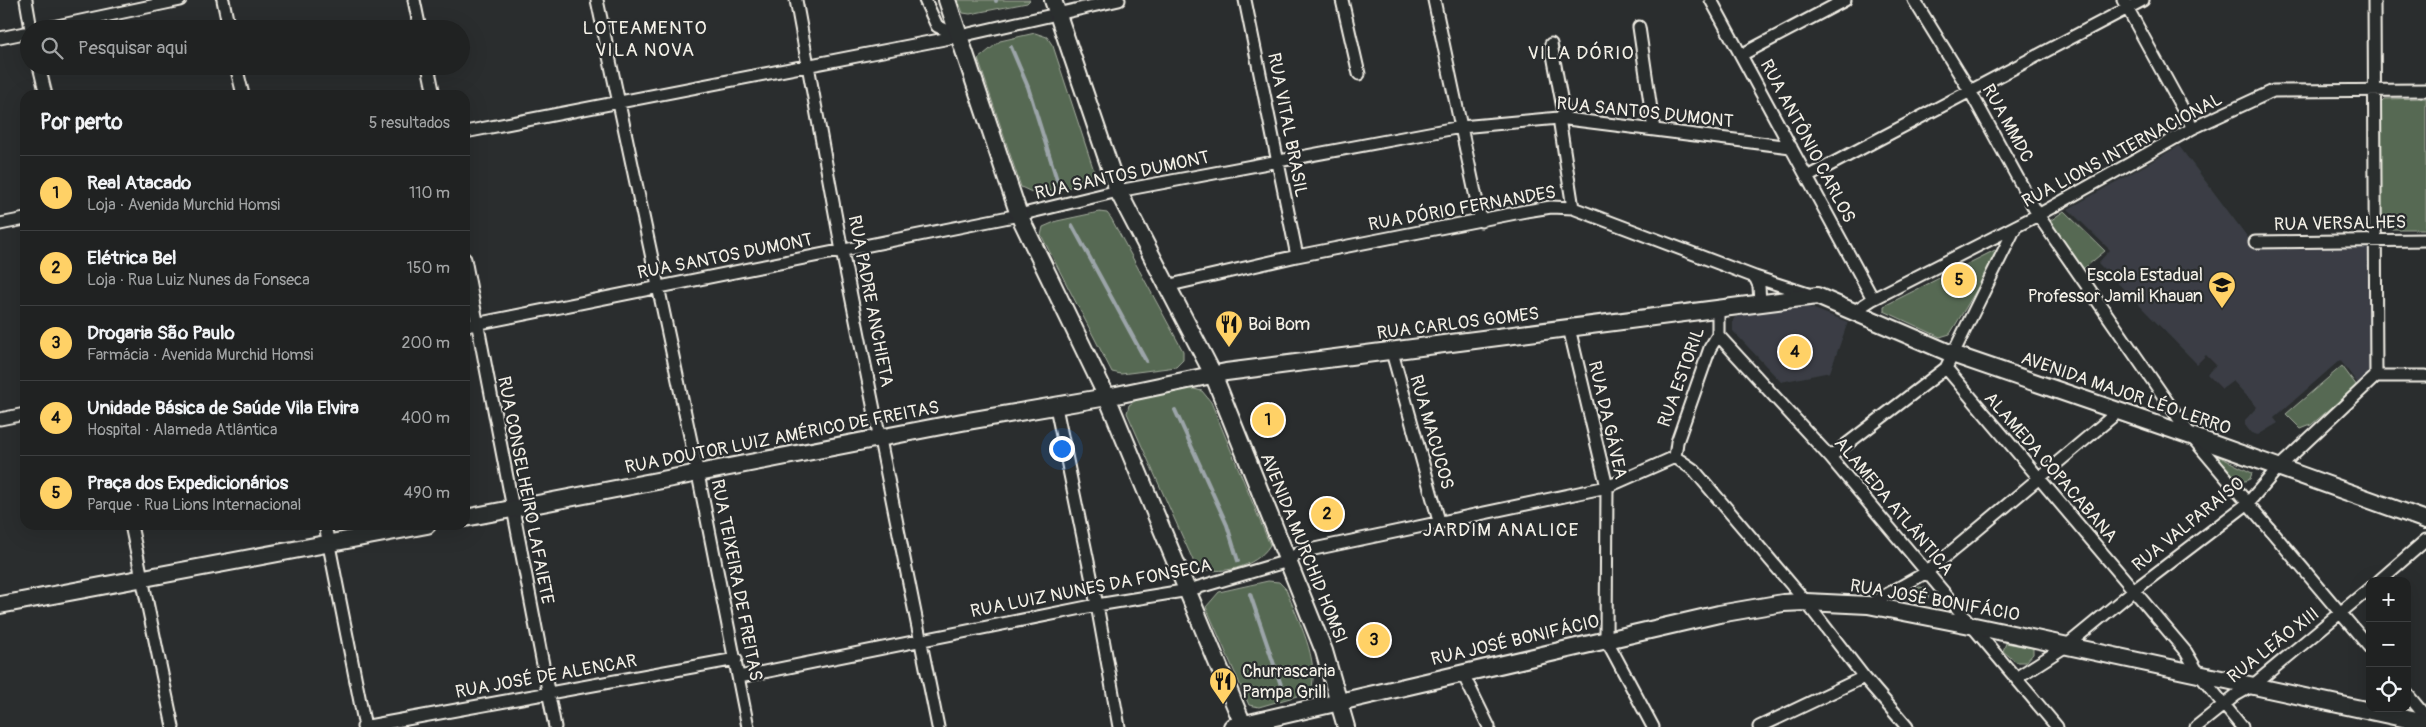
<!DOCTYPE html>
<html lang="pt">
<head>
<meta charset="utf-8">
<style>
	:root { --surface:#202222; --page:#282a2a; --text:#f1f3f6; --muted:#a2a4a5; --line:#3d3f40; --accent:#ffd166 }
	body { margin:0; font-family:Pangolin,sans-serif; background:var(--page); color:var(--text) }
	.controls { position:absolute; right:15px; bottom:15px; display:grid; overflow:hidden; border-radius:10px; box-shadow:0 5px 20px #0002 }
	.controls button { width:45px; height:45px; display:grid; place-items:center; padding:0; border:0; border-bottom:1px solid var(--line); background:var(--surface); color:var(--text); font:25px sans-serif }
	.you { position:absolute; left:1061px; top:448px; width:18px; height:18px; margin:-12px; border:4px solid #fff; border-radius:50%; background:#1a73e8; box-shadow:0 0 0 8px #1a73e833 }
	.badge { display:grid; place-items:center; width:32px; height:32px; border-radius:50%; background:var(--accent); color:#111; font-size:16px; font-weight:700 }
	.pin { position:absolute; translate:-50% -50%; border:2px solid #fff; box-shadow:0 1px 5px #0006 }
	.list { margin:0; padding:0; list-style:none }
	h2 { display:flex; justify-content:space-between; align-items:center; height:65px; margin:0; padding:0 20px; font-size:21px }
	h2 small { font-size:16px; font-weight:400; color:var(--muted) }
	.list li { display:grid; grid-template-columns:32px 1fr auto; gap:15px; align-items:center; box-sizing:border-box; height:75px; padding:0 20px; border-top:1px solid var(--line) }
	.list b { display:block; font-size:19px; white-space:nowrap }
	.list p { margin:0; font-size:16px; white-space:nowrap; color:var(--muted) }
	.list em { font-size:16px; font-style:normal; color:var(--muted) }
	.icon { flex:none; width:28px; height:28px; fill:none; stroke:currentColor; stroke-width:2; stroke-linecap:round; stroke-linejoin:round }
	.map { position:relative; flex:none; width:2426px; height:727px; overflow:hidden }
	.search { position:absolute; background:var(--surface); box-shadow:0 5px 20px #0002; left:20px; top:20px; width:450px; height:55px; display:flex; align-items:center; gap:12px; box-sizing:border-box; padding:0 18px; border-radius:28px; color:var(--muted); font-size:19px }
	.panel { position:absolute; background:var(--surface); box-shadow:0 5px 20px #0002; left:20px; top:90px; width:450px; height:440px; border-radius:15px }
	.map>svg:first-child { display:block }
	.built { fill:#3a3e44 }
	.green { fill:#566953; stroke:#a5ad9e }
	.lines { fill:none; stroke-linecap:round; stroke-linejoin:round }
	.stream { stroke:#9ca5a9; stroke-width:4 }
	.street-casing { stroke:#f4f1e8; stroke-width:15 }
	.secondary-casing { stroke:#f4f1e8; stroke-width:20 }
	.street { stroke:#2a2d2e; stroke-width:11 }
	.secondary { stroke:#2a2d2e; stroke-width:16 }
	.labels { text-anchor:middle; stroke-width:4.5; stroke-linejoin:round; paint-order:stroke }
	.street-label { font-size:18px; fill:#f4f1e8; stroke:#2a2d2e }
	.poi-label { font-size:18px; fill:#f4f1e8; stroke:#2a2d2e; text-anchor:start }
	.neighbourhood-label { font-size:19px; letter-spacing:1px; fill:#f4f1e8; stroke:#2a2d2e }
</style>
</head>
<body>
<div class="map">
<svg width="2426" height="727" viewBox="0 0 2426 727">
	<rect width="100%" height="100%" fill="#2a2d2e"/>
	<filter id="ink" filterUnits="userSpaceOnUse"><feTurbulence type="fractalNoise" baseFrequency=".02" numOctaves="2"/><feDisplacementMap in="SourceGraphic" scale="10" xChannelSelector="R" yChannelSelector="G"/><feConvolveMatrix kernelMatrix="1 2 1 2 8 2 1 2 1" color-interpolation-filters="sRGB"/></filter>
	<g filter="url(#ink)">
		<path class="built" d="M 2179,146 L 2255,247 L 2370,247 L 2371,374 L 2358,384 L 2340,360 L 2274,418 L 2278,423 L 2258,435 L 2251,433 L 2245,425 L 2245,420 L 2257,407 L 2233,381 L 2222,389 L 2207,374 L 2216,365 L 2206,355 L 2197,364 L 2098,263 L 2110,250 L 2068,209 Z
			M 1801,304 L 1848,322 L 1830,372 L 1781,382 L 1733,331 L 1733,320 L 1740,313 Z"/>
		<path class="green" d="M 958,0 L 1030,0 L 1027,3 L 970,14 L 963,13 Z
			M 1035,33 L 1047,37 L 1053,46 L 1097,180 L 1067,188 L 1034,193 L 1021,187 L 978,59 L 1000,41 Z
			M 2426,98 L 2426,229 L 2391,229 L 2380,220 L 2378,105 L 2384,99 Z
			M 2064,211 L 2105,251 L 2082,270 L 2050,221 Z
			M 1099,212 L 1107,213 L 1111,218 L 1183,351 L 1183,360 L 1176,367 L 1121,374 L 1112,372 L 1041,235 L 1043,227 L 1057,221 Z
			M 1995,250 L 1998,254 L 1950,334 L 1940,337 L 1884,311 L 1884,306 Z
			M 2342,366 L 2357,386 L 2311,425 L 2301,429 L 2286,414 Z
			M 1190,388 L 1202,391 L 1211,402 L 1270,545 C 1256,568 1219,576 1196,567 L 1127,413 L 1129,405 L 1136,400 Z
			M 2216,455 L 2252,473 L 2250,479 L 2240,483 Z
			M 1268,581 L 1279,582 L 1286,589 C 1298,621 1320,659 1311,692 L 1259,707 L 1249,705 L 1206,607 L 1219,592 Z
			M 1919,587 L 1926,588 L 1929,592 L 1928,598 L 1916,599 L 1909,594 Z
			M 2006,643 L 2033,648 L 2033,654 L 2026,662 L 2016,662 L 2003,651 Z"/>
		<g class="lines">
			<path class="stream" d="M 996,0 L 996,1
				M 1011,47 L 1028,87 L 1057,180
				M 1072,225 L 1146,361
				M 1175,410 L 1227,525 L 1238,561
				M 1250,594 L 1283,691"/>
			<g class="street-casing">
				<path id="street" d="M 26,0 L 31,29
					M 223,0 L 229,29
					M 414,0 L 420,29
					M 597,0 L 698,474 L 748,727
					M 796,0 L 842,251 L 938,727
					M 925,0 L 937,26 L 959,36
					M 1245,0 L 1297,256
					M 1342,0 L 1359,74
					M 1434,0 L 1481,221
					M 1711,0 L 1873,299
					M 1914,0 L 1970,91 L 2038,215 L 2191,436 L 2370,648
					M 2123,0 L 2193,128
					M 2374,0 L 2376,376
					M 1639,27 L 1654,130
					M 43,29 L 180,0
					M 0,38 L 29,32
					M 1551,44 L 1565,119
					M 1741,55 L 1845,0
					M 39,66 L 46,95
					M 236,66 L 243,95
					M 428,66 L 434,95
					M 1559,118 L 1573,208
					M 465,132 L 960,36 L 1119,0
					M 1807,177 L 2143,0
					M 0,224 L 25,219
					M 2255,242 L 2426,240
					M 465,259 L 555,727
					M 1755,277 L 1759,286 L 1760,303
					M 1166,286 L 1297,256 L 1526,211 L 1551,207 L 1573,208 L 1755,277 L 1811,295
					M 1853,312 L 1873,299 L 2038,215 L 2193,128 L 2273,91 L 2426,90
					M 465,326 L 1019,215 L 1118,191 L 1461,127 L 1559,118 L 1791,147
					M 1569,328 L 1607,487 L 1606,639 L 1653,727
					M 1718,335 L 1830,457 L 2057,727
					M 1392,352 L 1439,521
					M 1946,368 L 2186,652 L 2199,674 L 2242,727
					M 1056,407 L 1097,605 L 1119,727
					M 0,419 L 25,414
					M 1675,457 L 1694,470 L 1806,602 L 1864,677 L 1907,727
					M 1675,457 L 1677,442 L 1710,348 L 1718,335 L 1718,308
					M 1830,457 L 1946,368 L 2016,226
					M 131,525 L 173,727
					M 325,525 L 365,727
					M 2379,581 L 2426,540
					M 1868,605 L 1927,572 L 2119,411
					M 1462,672 L 1489,727
					M 739,677 L 1097,605 L 1189,590 L 1288,561 L 1300,552 L 1607,487 L 1675,457
					M 2016,678 L 2066,646 L 2133,591 L 2247,504 L 2278,468 L 2376,376 L 2426,376
					M 2407,694 L 2426,717
					M 363,727 L 736,659
					M 1759,727 L 1864,677
					M 2196,727 L 2236,695 L 2252,686 L 2370,588"/>
			</g>
			<g class="secondary-casing">
				<path id="secondary" d="M 947,0 L 1019,215 L 1107,397 L 1244,727
					M 1053,0 L 1118,191 L 1213,374 L 1324,651 L 1346,727
					M 465,518 L 962,422 L 1107,397 L 1226,372 L 1817,296 L 1952,354 L 2191,436 L 2426,520
					M 0,605 L 427,525
					M 1232,727 L 1719,614 L 1783,603 L 1806,602 L 1868,605 L 1970,625 L 2426,723"/>
			</g>
			<use href="#street" class="street"/>
			<use href="#secondary" class="secondary"/>
		</g>
	</g>
	<defs>
		<g id="school-pin" transform="scale(1.4375)"><path d="M0 17L-7.5 6A9.5 9.5 0 1 1 7.5 6Z" fill="#ffd166" stroke="#2a2d2e"/><path d="M0-5L7-2L0 1L-7-2ZM-4 1L0 2.5L4 1V4Q0 6-4 4Z" fill="#111"/></g>
		<g id="restaurant-pin" transform="scale(1.4375)"><path d="M0 17L-7.5 6A9.5 9.5 0 1 1 7.5 6Z" fill="#ffd166" stroke="#2a2d2e"/><path d="M-5-6h1v4h1v-4h1v4h1v-4h1v5L-1.5 .5V6h-2V.5L-5-1ZM5-6V6H3V1.5H1.5Q1.5-4 5-6Z" fill="#111"/></g>
	</defs>
	<g fill-rule="evenodd">
		<use href="#school-pin" x="2222" y="285"/>
		<use href="#restaurant-pin" x="1229" y="324"/>
		<use href="#restaurant-pin" x="1223" y="681"/>
	</g>
	<g class="labels">
		<g class="street-label">
			<text transform="translate(1645 112) rotate(6)" y="6">RUA SANTOS DUMONT</text>
			<text transform="translate(2008 123) rotate(61)" y="6">RUA MMDC</text>
			<text transform="translate(1288 125) rotate(79)" y="6">RUA VITAL BRASIL</text>
			<text transform="translate(1808 141) rotate(62)" y="6">RUA ANTÔNIO CARLOS</text>
			<text transform="translate(2122 150) rotate(-28)" y="6">RUA LIONS INTERNACIONAL</text>
			<text transform="translate(1122 175) rotate(-12)" y="6">RUA SANTOS DUMONT</text>
			<text transform="translate(1462 208) rotate(-10)" y="6">RUA DÓRIO FERNANDES</text>
			<text transform="translate(2340 223) rotate(-1)" y="6">RUA VERSALHES</text>
			<text transform="translate(725 256) rotate(-11)" y="6">RUA SANTOS DUMONT</text>
			<text transform="translate(871 301) rotate(79)" y="6">RUA PADRE ANCHIETA</text>
			<text transform="translate(1458 323) rotate(-7)" y="6">RUA CARLOS GOMES</text>
			<text transform="translate(1681 377) rotate(-70)" y="6">RUA ESTORIL</text>
			<text transform="translate(2126 393) rotate(19)" y="6">AVENIDA MAJOR LÉO LERRO</text>
			<text transform="translate(1608 420) rotate(77)" y="6">RUA DA GÁVEA</text>
			<text transform="translate(1432 432) rotate(74)" y="6">RUA MACUCOS</text>
			<text transform="translate(782 437) rotate(-11)" y="6">RUA DOUTOR LUIZ AMÉRICO DE FREITAS</text>
			<text transform="translate(2051 467) rotate(49)" y="6">ALAMEDA COPACABANA</text>
			<text transform="translate(526 490) rotate(79)" y="6">RUA CONSELHEIRO LAFAIETE</text>
			<text transform="translate(1894 506) rotate(50)" y="6">ALAMEDA ATLÂNTICA</text>
			<text transform="translate(2188 524) rotate(-39)" y="6">RUA VALPARAISO</text>
			<text transform="translate(1304 548) rotate(68)" y="6">AVENIDA MURCHID HOMSI</text>
			<text transform="translate(737 580) rotate(79)" y="6">RUA TEIXEIRA DE FREITAS</text>
			<text transform="translate(1091 588) rotate(-11)" y="6">RUA LUIZ NUNES DA FONSECA</text>
			<text transform="translate(1935 600) rotate(10)" y="6">RUA JOSÉ BONIFÁCIO</text>
			<text transform="translate(1515 640) rotate(-13)" y="6">RUA JOSÉ BONIFÁCIO</text>
			<text transform="translate(2273 645) rotate(-38)" y="6">RUA LEÃO XIII</text>
			<text transform="translate(546 676) rotate(-10)" y="6">RUA JOSÉ DE ALENCAR</text>
		</g>
		<g class="poi-label">
			<text x="2203" y="281" text-anchor="end">Escola Estadual<tspan x="2203" dy="21">Professor Jamil Khauan</tspan></text>
			<text x="1248" y="330">Boi Bom</text>
			<text x="1242" y="677">Churrascaria<tspan x="1242" dy="21">Pampa Grill</tspan></text>
		</g>
		<g class="neighbourhood-label">
			<text x="645" y="34">LOTEAMENTO<tspan x="645" dy="22">VILA NOVA</tspan></text>
			<text x="1581" y="59">VILA DÓRIO</text>
			<text x="1501" y="536">JARDIM ANALICE</text>
		</g>
	</g>
</svg>
<div class="controls">
<button>+</button>
<button>−</button>
<button><svg class="icon" aria-label="locate" viewBox="0 0 24 24"><circle cx="12" cy="12" r="6"/><path d="M12 2v4M12 18v4M2 12h4M18 12h4"/></svg></button>
</div>
<div class="you"></div>
<div class="pin badge" style="left:1268px;top:420px">1</div>
<div class="pin badge" style="left:1327px;top:514px">2</div>
<div class="pin badge" style="left:1374px;top:640px">3</div>
<div class="pin badge" style="left:1795px;top:352px">4</div>
<div class="pin badge" style="left:1959px;top:280px">5</div>
<div class="search"><svg class="icon" aria-label="search" viewBox="0 0 24 24"><circle cx="10" cy="10" r="6"/><path d="M15 15l6 6"/></svg>Pesquisar aqui</div>
<section class="panel">
<h2>Por perto<small>5 resultados</small></h2>
<ul class="list">
<li><span class="badge">1</span><div><b>Real Atacado</b><p>Loja · Avenida Murchid Homsi</p></div><em>110 m</em></li>
<li><span class="badge">2</span><div><b>Elétrica Bel</b><p>Loja · Rua Luiz Nunes da Fonseca</p></div><em>150 m</em></li>
<li><span class="badge">3</span><div><b>Drogaria São Paulo</b><p>Farmácia · Avenida Murchid Homsi</p></div><em>200 m</em></li>
<li><span class="badge">4</span><div><b>Unidade Básica de Saúde Vila Elvira</b><p>Hospital · Alameda Atlântica</p></div><em>400 m</em></li>
<li><span class="badge">5</span><div><b>Praça dos Expedicionários</b><p>Parque · Rua Lions Internacional</p></div><em>490 m</em></li>
</ul>
</section>
</div>
</body>
</html>
